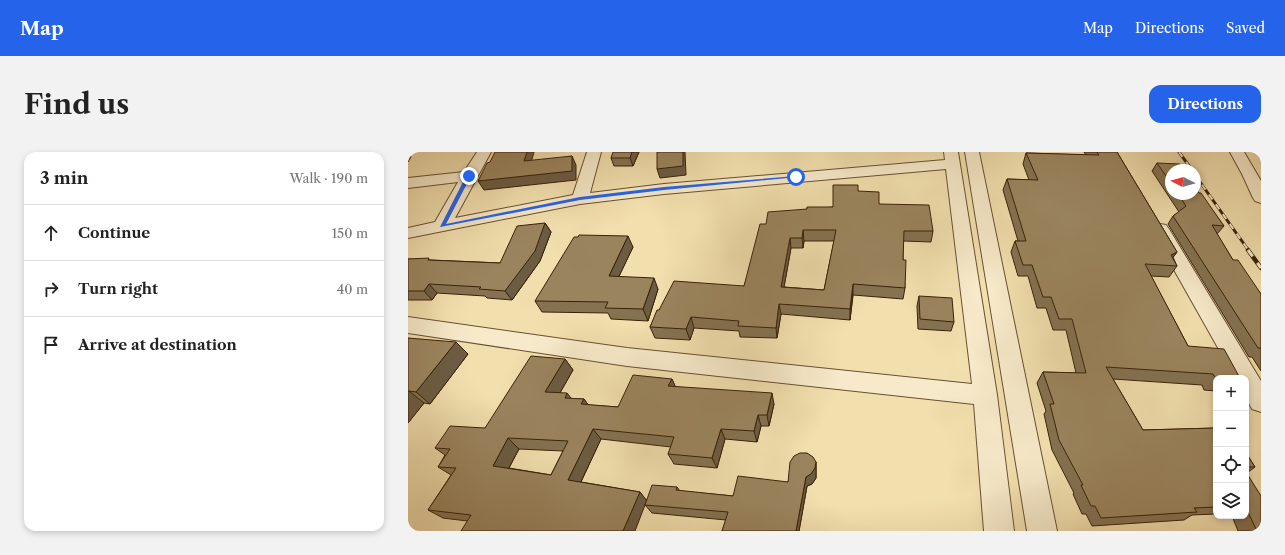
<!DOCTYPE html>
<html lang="en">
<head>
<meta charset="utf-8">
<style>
	:root { --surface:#fff; --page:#f2f2f2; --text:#222; --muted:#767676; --line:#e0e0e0; --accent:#2563eb }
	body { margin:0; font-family:"Libre Caslon Text",serif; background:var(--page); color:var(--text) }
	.controls { position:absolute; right:12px; bottom:12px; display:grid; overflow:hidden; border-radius:8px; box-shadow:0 2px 6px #0003 }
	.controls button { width:36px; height:36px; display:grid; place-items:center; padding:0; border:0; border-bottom:1px solid var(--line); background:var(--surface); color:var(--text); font:20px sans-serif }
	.compass { position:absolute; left:757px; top:12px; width:36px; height:36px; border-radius:50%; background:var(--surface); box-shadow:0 2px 6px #0003; rotate:276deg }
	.stop { position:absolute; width:12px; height:12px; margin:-9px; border:3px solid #2563eb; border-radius:50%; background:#fff }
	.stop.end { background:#2563eb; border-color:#fff; box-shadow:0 1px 4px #0008 }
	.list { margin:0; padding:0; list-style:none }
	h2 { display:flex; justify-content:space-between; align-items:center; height:52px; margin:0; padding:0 16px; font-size:17px }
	h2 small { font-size:13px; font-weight:400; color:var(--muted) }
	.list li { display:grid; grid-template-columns:26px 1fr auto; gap:12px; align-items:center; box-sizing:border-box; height:56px; padding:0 16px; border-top:1px solid var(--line) }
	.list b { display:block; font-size:15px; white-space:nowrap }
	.list em { font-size:13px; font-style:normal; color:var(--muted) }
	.icon { flex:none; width:22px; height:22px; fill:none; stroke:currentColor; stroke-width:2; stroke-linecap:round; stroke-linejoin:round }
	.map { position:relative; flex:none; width:853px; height:379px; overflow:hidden; border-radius:12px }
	header { display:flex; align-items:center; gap:24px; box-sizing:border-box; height:56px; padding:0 20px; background:var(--accent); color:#fff }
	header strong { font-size:19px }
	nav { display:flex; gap:22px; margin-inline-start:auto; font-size:14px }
	.intro { display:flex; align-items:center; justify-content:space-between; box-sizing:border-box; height:96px; padding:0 24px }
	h1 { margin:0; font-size:28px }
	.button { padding:10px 18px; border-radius:12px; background:var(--accent); color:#fff; font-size:14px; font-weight:700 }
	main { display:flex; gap:24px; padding:0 24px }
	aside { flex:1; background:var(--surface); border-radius:12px; box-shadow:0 2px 6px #0003 }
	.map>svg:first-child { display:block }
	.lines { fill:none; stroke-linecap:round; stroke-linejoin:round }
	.minor-casing { stroke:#685031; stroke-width:2 }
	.minor { fill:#f7eaca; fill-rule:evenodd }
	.rail-far1-casing { stroke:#3a2107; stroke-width:3 }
	.rail-casing { stroke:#3a2107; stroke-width:4.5 }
	.rail-far1 { stroke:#f7eaca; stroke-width:2; stroke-dasharray:6; stroke-linecap:butt }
	.rail { stroke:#f7eaca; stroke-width:3; stroke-dasharray:8; stroke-linecap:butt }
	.wall { fill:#847251; stroke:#3a2107; fill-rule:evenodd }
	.shaded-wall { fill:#6c5c42; stroke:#3a2107 }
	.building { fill:#9a845e; stroke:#3a2107; fill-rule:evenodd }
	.route { fill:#2563eb }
</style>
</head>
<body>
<header>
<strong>Map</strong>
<nav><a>Map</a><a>Directions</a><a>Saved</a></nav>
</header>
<div class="intro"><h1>Find us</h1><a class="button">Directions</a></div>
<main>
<aside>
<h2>3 min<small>Walk · 190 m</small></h2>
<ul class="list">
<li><svg class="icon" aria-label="ahead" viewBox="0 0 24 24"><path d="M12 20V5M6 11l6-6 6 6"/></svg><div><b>Continue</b></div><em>150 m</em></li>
<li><svg class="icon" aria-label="right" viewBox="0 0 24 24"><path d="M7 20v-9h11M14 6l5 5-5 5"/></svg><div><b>Turn right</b></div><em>40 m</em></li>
<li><svg class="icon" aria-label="arrive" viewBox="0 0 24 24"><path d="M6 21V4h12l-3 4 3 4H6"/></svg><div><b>Arrive at destination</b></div></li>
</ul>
</aside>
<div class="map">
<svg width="853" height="379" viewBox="0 0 853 379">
	<rect width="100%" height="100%" fill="#f2dfae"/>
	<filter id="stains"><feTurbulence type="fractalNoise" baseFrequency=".005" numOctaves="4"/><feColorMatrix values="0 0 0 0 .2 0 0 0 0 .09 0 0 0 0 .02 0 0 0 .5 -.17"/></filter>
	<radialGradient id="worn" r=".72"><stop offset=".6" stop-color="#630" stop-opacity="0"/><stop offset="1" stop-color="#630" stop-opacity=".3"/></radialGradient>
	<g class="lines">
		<g class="minor-casing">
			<path id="minor" d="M 69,0 L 83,0 L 47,66 L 165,43 L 179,0 L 193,0 L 182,41 L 256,32 L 537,8 L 536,0 L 550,0 L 589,243 L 606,379 L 576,379 L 566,252 L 219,214 L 0,181 L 0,165 L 219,196 L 564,232 L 538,17 L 256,42 L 172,52 L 0,86 L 0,76 L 27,70 L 50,30 L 0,36 L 0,26 L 56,20 Z
				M 557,0 L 571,0 L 649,379 L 619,379 Z
				M 822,0 L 836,0 L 853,29 L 853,51 L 847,49 L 845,46 L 834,22 Z
				M 752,72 L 758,73 L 761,77 L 853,229 L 853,260 L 844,257 L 838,246 L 838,226 L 827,226 L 743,77 L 746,73 Z"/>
		</g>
		<use href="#minor" class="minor"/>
		<g class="rail-far1-casing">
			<path id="rail-far1" d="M 771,0 L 784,18
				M 787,23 L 841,99"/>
		</g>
		<g class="rail-casing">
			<path id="rail" d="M 840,98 L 853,116"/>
		</g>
		<use href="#rail-far1" class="rail-far1"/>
		<use href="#rail" class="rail"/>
	</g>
	<path class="wall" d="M 231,0 L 225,14 L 206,14 L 203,6 Z
		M 676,0 L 709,0 L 769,100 L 765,105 L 769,114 L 761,125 L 743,124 L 780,194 L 808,226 L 808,239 L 796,238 L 794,233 L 705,227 L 735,278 L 808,276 L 808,362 L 784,363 L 776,368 L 684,374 L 678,362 L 674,362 L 665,342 L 666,341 L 644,298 L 636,262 L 638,259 L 629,231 L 635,220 L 668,221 L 658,178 L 645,178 L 638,156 L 629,156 L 620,124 L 610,124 L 603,100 L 607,89 L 610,89 L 595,38 L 599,27 L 621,28 L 615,12 L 618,1 L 678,3 Z
		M 749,11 L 763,18 L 763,42 L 787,42 L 791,41 L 816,74 L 809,82 L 825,108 L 853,142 L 853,219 L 844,205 L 841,205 L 760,72 L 765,64 L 771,60 L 744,19 Z
		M 450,39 L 471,52 L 525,79 L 523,90 L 495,89 L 495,108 L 497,136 L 495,147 L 445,143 L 442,168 L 373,162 L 369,186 L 332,185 L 331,179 L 286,176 L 282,188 L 247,186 L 242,175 L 251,158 L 336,134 L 358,72 L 399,57 L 425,55 ZM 396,89 L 426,89 L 416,138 L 376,135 L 383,96 L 395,96 Z
		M 137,71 L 143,80 L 132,109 L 104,148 L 79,146 L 77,144 L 29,141 L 24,148 L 0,148 L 0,107 L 92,111 Z
		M 225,95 L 211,124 L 250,137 L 240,169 L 203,167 L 200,161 L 134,160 L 127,149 Z
		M 511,144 L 546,170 L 543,179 L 510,177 L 509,154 Z
		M 0,186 L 60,202 L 22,252 L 16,251 L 0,271 Z
		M 157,207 L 165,218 L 152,241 L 163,247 L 176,247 L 180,253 L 210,255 L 264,227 L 267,235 L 366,252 L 361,274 L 353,274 L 349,290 L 317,287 L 309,316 L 266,312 L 260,302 L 263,295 L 193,287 L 173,330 L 232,340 L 238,348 L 269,335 L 272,339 L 325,344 L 380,330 L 408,310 L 408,326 L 404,332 L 399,334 L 391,379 L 314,379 L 318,368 L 244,361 L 237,353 L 59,369 L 35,366 L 20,358 L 43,323 L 30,315 L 37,303 L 27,296 L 77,276 ZM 111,297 L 155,299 L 143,323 L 101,316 Z
		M 838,301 L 847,315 L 839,321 L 853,379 L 830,379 L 824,364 L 838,364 Z"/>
	<path class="shaded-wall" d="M 0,0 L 2,0 L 1,2 L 3,5 L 0,10 Z
		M 119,0 L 126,0 L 121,18 L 116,9 Z
		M 224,0 L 231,0 L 225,14 L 222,6 Z
		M 275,0 L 277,0 L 278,23 L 252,26 L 249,17 Z
		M 164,4 L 168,13 L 168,28 L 76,38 L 70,29 Z
		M 137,71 L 143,80 L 132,109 L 104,148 L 97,139 Z
		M 395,78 L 396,89 L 395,96 L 394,86 Z
		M 220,84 L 225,95 L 206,135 L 201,124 Z
		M 382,86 L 383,96 L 374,146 L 373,135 Z
		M 769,100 L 761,111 L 763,103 Z
		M 246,126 L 250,137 L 240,169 L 235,157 Z
		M 21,132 L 29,141 L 24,148 L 16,139 Z
		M 445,132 L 445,143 L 442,168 L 442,157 Z
		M 371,152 L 373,162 L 369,186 L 368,176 Z
		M 283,165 L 286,176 L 282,188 L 278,177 Z
		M 48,190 L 60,202 L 22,252 L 8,240 Z
		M 157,207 L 165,218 L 146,251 L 137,240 Z
		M 264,227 L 269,238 L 260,234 Z
		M 1,239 L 16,251 L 0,271 L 0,240 Z
		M 159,241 L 168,252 L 157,246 Z
		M 364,241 L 366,252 L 361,274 L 359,263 Z
		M 176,247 L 184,258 L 173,252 Z
		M 350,263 L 353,274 L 349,290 L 346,279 Z
		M 185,277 L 193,287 L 169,338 L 160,328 Z
		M 313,277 L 317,287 L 309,316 L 304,306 Z
		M 100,286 L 111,297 L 97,323 L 85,314 Z
		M 408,310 L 408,326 L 404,332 L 399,334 L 391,379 L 388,379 L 398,325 Z
		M 232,340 L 239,349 L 237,353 L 227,379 L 215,379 Z"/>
	<path class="building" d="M 87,0 L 119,0 L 116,9 L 164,4 L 164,19 L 70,29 L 79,11 L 82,10 Z
		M 205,0 L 224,0 L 222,6 L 203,6 Z
		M 249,0 L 275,0 L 275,14 L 249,17 Z
		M 689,0 L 709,0 L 769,100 L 763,103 L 769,114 L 737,112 L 780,194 L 816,197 L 832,226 L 808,226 L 808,227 L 805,222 L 698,215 L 735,278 L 808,276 L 808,355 L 786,356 L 789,360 L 693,366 L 687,354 L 683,354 L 673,333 L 675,333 L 651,288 L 642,252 L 646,252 L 635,220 L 678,221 L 664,167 L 651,167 L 643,145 L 635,145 L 624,113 L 615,113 L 607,89 L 618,89 L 599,27 L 630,28 L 618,1 L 691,3 Z
		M 749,11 L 772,12 L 776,18 L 763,18 L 763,31 Z
		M 425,33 L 450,33 L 450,39 L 471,40 L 471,52 L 521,53 L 525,79 L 496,79 L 495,108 L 498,108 L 497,136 L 445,132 L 442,157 L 371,152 L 368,176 L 330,174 L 331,169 L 283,165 L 278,177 L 242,175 L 249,158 L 251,158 L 266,129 L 336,134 L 352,72 L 358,72 L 360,60 L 399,57 L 399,55 L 425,55 ZM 395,78 L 428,78 L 416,138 L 373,135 L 382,86 L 394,86 Z
		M 787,35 L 791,41 L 793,41 L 816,74 L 804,73 L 825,108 L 830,108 L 853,142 L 853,196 L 850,196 L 765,64 L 778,54 L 770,42 L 787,42 Z
		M 137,71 L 127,99 L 97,139 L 71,137 L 73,135 L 21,132 L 16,139 L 0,139 L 0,107 L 21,106 L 20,108 L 92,111 L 109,74 Z
		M 171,83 L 220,84 L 201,124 L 246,126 L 235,157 L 197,156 L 200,150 L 127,149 L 166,85 L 170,85 Z
		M 511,144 L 544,146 L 546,170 L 512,167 Z
		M 0,186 L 48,190 L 8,240 L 1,239 L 0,240 Z
		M 123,204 L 157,207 L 137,240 L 159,241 L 157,246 L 176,247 L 173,252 L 210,255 L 225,223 L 264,227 L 260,234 L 364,241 L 359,263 L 350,263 L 346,279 L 313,277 L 304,306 L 260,302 L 266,285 L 185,277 L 160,328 L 232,340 L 215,379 L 53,379 L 63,363 L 20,358 L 48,316 L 30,315 L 42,297 L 27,296 L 42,274 L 77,276 ZM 100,286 L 160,289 L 143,323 L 85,314 Z
		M 392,301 L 399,301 L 405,305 L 408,310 L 407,316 L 403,322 L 398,325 L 388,379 L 314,379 L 320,360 L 237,353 L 244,333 L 269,335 L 268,338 L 325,344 L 330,324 L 380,330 L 382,310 L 386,304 Z
		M 838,301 L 847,315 L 838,315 Z
		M 838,320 L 853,344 L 853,379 L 849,379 L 838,356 Z"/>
	<path class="route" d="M 61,23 L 63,24 L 38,72 L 172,45 L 256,35 L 388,24 L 390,25 L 256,38 L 172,48 L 32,75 L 58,24 Z"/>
	<rect width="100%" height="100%" filter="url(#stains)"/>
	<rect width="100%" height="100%" fill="url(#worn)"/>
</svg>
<div class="controls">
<button>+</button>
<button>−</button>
<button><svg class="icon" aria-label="locate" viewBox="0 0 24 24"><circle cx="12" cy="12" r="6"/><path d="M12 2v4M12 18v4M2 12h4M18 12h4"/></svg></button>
<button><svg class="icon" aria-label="layers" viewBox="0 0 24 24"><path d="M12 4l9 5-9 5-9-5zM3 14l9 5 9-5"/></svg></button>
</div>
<svg class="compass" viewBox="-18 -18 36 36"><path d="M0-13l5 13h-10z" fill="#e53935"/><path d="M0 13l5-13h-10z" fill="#767676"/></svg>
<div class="stop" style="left:388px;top:25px"></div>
<div class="stop end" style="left:61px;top:24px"></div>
</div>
</main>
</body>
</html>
